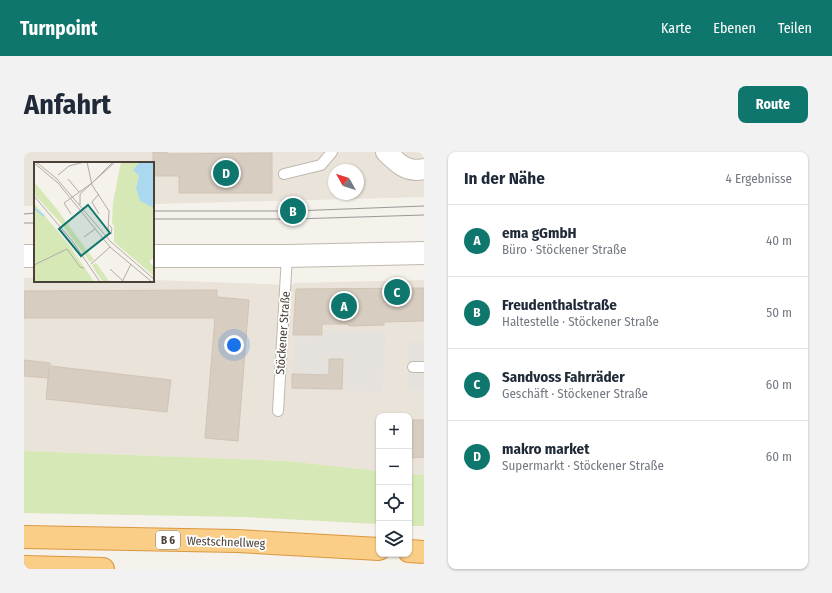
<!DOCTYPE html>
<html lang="de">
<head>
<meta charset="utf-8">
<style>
	:root { --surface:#fff; --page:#f2f2f3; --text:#1f2937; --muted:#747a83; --line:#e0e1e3; --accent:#0f766e }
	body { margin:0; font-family:"Fira Sans Condensed",sans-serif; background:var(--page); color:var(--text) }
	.controls { position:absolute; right:12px; bottom:12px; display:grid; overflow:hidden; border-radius:8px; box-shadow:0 1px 3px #0004 }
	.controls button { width:36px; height:36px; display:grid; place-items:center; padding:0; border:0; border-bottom:1px solid var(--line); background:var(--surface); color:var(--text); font:20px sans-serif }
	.compass { position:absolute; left:304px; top:12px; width:36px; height:36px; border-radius:50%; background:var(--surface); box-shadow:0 1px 3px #0004; rotate:309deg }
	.you { position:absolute; left:210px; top:193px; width:14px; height:14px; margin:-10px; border:3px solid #fff; border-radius:50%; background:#1a73e8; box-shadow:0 0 0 6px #1a73e833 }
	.badge { display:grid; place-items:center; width:26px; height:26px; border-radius:50%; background:var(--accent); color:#fff; font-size:13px; font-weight:700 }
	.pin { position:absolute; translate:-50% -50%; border:2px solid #fff; box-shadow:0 1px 4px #0006 }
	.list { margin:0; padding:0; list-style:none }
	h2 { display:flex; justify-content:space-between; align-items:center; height:52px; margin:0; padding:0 16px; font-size:17px }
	h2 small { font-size:13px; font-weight:400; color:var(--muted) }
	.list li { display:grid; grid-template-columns:26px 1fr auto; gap:12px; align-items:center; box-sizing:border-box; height:72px; padding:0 16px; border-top:1px solid var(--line) }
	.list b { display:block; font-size:15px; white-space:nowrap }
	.list p { margin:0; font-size:13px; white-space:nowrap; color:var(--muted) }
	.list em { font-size:13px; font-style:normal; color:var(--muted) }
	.icon { flex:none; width:22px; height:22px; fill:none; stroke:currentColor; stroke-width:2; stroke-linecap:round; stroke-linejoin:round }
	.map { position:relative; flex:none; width:400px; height:417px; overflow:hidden; border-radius:8px }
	header { display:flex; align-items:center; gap:24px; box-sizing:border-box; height:56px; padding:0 20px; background:var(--accent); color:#fff }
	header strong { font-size:19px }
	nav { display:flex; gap:22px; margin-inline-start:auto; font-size:14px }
	.intro { display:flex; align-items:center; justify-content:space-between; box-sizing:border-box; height:96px; padding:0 24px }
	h1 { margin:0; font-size:28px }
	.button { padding:10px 18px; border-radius:8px; background:var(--accent); color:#fff; font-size:14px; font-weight:700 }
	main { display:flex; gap:24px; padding:0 24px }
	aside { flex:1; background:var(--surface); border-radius:8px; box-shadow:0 1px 3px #0004 }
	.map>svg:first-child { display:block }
	.residential { fill:#e9e3d9; fill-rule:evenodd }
	.industrial { fill:#e5e1dc }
	.green { fill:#d5e8b6 }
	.building { fill:#d7cdc1; stroke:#d1c4b4 }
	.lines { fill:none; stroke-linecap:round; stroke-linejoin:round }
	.service-casing { stroke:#c1b9ae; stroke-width:12 }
	.minor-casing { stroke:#c1b9ae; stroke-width:22 }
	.tertiary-casing { stroke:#c1b9ae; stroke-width:24 }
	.trunk-casing { stroke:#da9740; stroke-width:24 }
	.service { stroke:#fff; stroke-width:10 }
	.minor { stroke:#fff; stroke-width:20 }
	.tertiary { stroke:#fff; stroke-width:22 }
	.trunk { stroke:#fbce88; stroke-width:22 }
	.tram { stroke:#999; stroke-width:1 }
	.labels { text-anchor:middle; stroke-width:3.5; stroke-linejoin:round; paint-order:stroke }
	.shield { fill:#fff; stroke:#807b74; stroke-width:1 }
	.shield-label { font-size:11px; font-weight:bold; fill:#4a4239 }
	.street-label { font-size:12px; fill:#4a4239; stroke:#fff }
	.inset-river { fill:none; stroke:#aad8ef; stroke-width:2 }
	.inset-road { fill:none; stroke:#b1aba4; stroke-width:1 }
	.view { fill:#0f766e; fill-opacity:0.15; stroke:#0f766e; stroke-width:2 }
	.inset-edge { fill:none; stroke:#4a4239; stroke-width:2 }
</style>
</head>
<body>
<header>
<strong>Turnpoint</strong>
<nav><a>Karte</a><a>Ebenen</a><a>Teilen</a></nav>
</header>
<div class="intro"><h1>Anfahrt</h1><a class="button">Route</a></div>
<main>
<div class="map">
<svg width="400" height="417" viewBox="0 0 400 417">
	<rect width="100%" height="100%" fill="#f5f1eb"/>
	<path class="residential" d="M 0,0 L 400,0 L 400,45 L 129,52 L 129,11 L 11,11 L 11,54 L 0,54 ZM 310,18 L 334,18 L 334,42 L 310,42 Z
		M 0,126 L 11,126 L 11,129 L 129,129 L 129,128 L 267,133 L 271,131 L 400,128 L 400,323 L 385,322 L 385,264 L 355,264 L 355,319 L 263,309 L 0,299 Z"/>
	<path class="industrial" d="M 300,178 L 362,179 L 358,240 L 267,237 L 271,185 L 300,184 Z
		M 400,190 L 400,238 L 384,238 L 384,191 Z"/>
	<path class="green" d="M 0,299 L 263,309 L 355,319 L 355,372 L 222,365 L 0,361 Z
		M 385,322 L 400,323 L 400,374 L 385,374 Z"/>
	<path class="building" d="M 129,0 L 143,0 L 143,2 L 248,1 L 248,41 L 155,41 L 155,24 L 129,24 Z
		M 400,136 L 400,169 L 360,170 L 360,173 L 325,174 L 324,172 L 298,172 L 298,183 L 269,183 L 272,137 Z
		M 193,138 L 193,145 L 225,148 L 214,289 L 181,286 L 191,166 L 0,166 L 0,139 Z
		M 305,207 L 319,207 L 318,237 L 268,236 L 268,222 L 305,223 Z
		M 0,208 L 26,211 L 26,214 L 147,228 L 143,260 L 22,247 L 25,217 L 24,226 L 0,224 Z
		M 385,268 L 400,268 L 400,305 L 385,306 Z"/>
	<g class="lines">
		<g class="service-casing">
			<path id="service" d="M 260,22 L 297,13 L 308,0
				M 389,215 L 400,215
				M 254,259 L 263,104"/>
		</g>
		<g class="minor-casing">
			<path id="minor" d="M 362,0 C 374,11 382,21 400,17"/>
		</g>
		<g class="tertiary-casing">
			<path id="tertiary" d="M 0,104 L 11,104
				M 129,104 L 263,104 L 400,101"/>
		</g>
		<g class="trunk-casing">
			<path id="trunk" d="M 0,385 L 213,389 L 355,397
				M 385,399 L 400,400
				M 0,415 L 79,417"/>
		</g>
		<use href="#service" class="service"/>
		<use href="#minor" class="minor"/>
		<use href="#tertiary" class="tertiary"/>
		<use href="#trunk" class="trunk"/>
		<path class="tram" d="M 129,59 L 269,59 L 400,54
			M 0,62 L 11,61
			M 129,67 L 270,67 L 400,63
			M 0,71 L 11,71"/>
	</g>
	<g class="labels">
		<rect class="shield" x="132" y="379" width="24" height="18" rx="3"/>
		<g class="shield-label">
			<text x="144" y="392">B 6</text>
		</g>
		<g class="street-label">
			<text transform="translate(259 181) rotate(-86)" y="4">Stöckener Straße</text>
			<text transform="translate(202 390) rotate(2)" y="4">Westschnellweg</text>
		</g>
	</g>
	<g transform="translate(10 10)">
		<rect width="120" height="120" fill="#f5f1eb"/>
		<path d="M 87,0 L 120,0 L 120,95 L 115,100 L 120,104 L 120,114 L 80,80 L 80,64 L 78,61 L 79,41 ZM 0,20 L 22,46 L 60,98 L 56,100 L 26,60 L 0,32 ZM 0,41 L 36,84 L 60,120 L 0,120 ZM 62,101 L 75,119 L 74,120 L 69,120 L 62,110 L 58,103 Z" fill="#d5e8b6"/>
		<path d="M 106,0 L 120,0 L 120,46 L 106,39 L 102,26 L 105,14 L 99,8 Z" fill="#aad8ef"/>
		<path class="inset-river" d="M 0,46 L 10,54"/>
		<path class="inset-road" d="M 2,0 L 22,16 L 77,80 L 120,117M 53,0 L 58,23 L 75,49 L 74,70 L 77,72 L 78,66 L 74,62M 0,1 L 24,21 L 76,85 L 118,120M 24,13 L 35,4 L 50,0M 34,17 L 45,30M 0,34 L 39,80 L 66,120M 46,43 L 46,32 L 81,0M 37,52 L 30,41 L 58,21 L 79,0M 65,52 L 58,40 L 65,32M 50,75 L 61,67M 57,102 L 76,85M 0,103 L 33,87 L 46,105 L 50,106M 76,107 L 89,119M 88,120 L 97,102"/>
		<path class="view" d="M 54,43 L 76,71 L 47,94 L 25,67 Z"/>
		<rect width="120" height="120" class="inset-edge"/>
	</g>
</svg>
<div class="controls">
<button>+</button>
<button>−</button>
<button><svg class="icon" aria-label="locate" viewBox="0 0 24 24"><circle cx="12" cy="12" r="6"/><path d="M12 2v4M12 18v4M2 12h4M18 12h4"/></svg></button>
<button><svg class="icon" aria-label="layers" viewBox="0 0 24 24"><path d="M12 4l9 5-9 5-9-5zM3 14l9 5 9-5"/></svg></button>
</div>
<svg class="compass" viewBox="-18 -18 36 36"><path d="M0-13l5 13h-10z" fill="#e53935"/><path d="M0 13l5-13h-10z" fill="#747a83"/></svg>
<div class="you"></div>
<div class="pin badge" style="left:320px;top:154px">A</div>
<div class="pin badge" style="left:269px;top:59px">B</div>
<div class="pin badge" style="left:373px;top:140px">C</div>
<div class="pin badge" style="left:202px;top:21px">D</div>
</div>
<aside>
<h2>In der Nähe<small>4 Ergebnisse</small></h2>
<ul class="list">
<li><span class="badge">A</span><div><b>ema gGmbH</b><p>Büro · Stöckener Straße</p></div><em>40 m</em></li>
<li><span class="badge">B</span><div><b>Freudenthalstraße</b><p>Haltestelle · Stöckener Straße</p></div><em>50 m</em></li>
<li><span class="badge">C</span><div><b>Sandvoss Fahrräder</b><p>Geschäft · Stöckener Straße</p></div><em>60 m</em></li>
<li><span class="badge">D</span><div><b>makro market</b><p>Supermarkt · Stöckener Straße</p></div><em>60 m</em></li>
</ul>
</aside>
</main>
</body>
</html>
